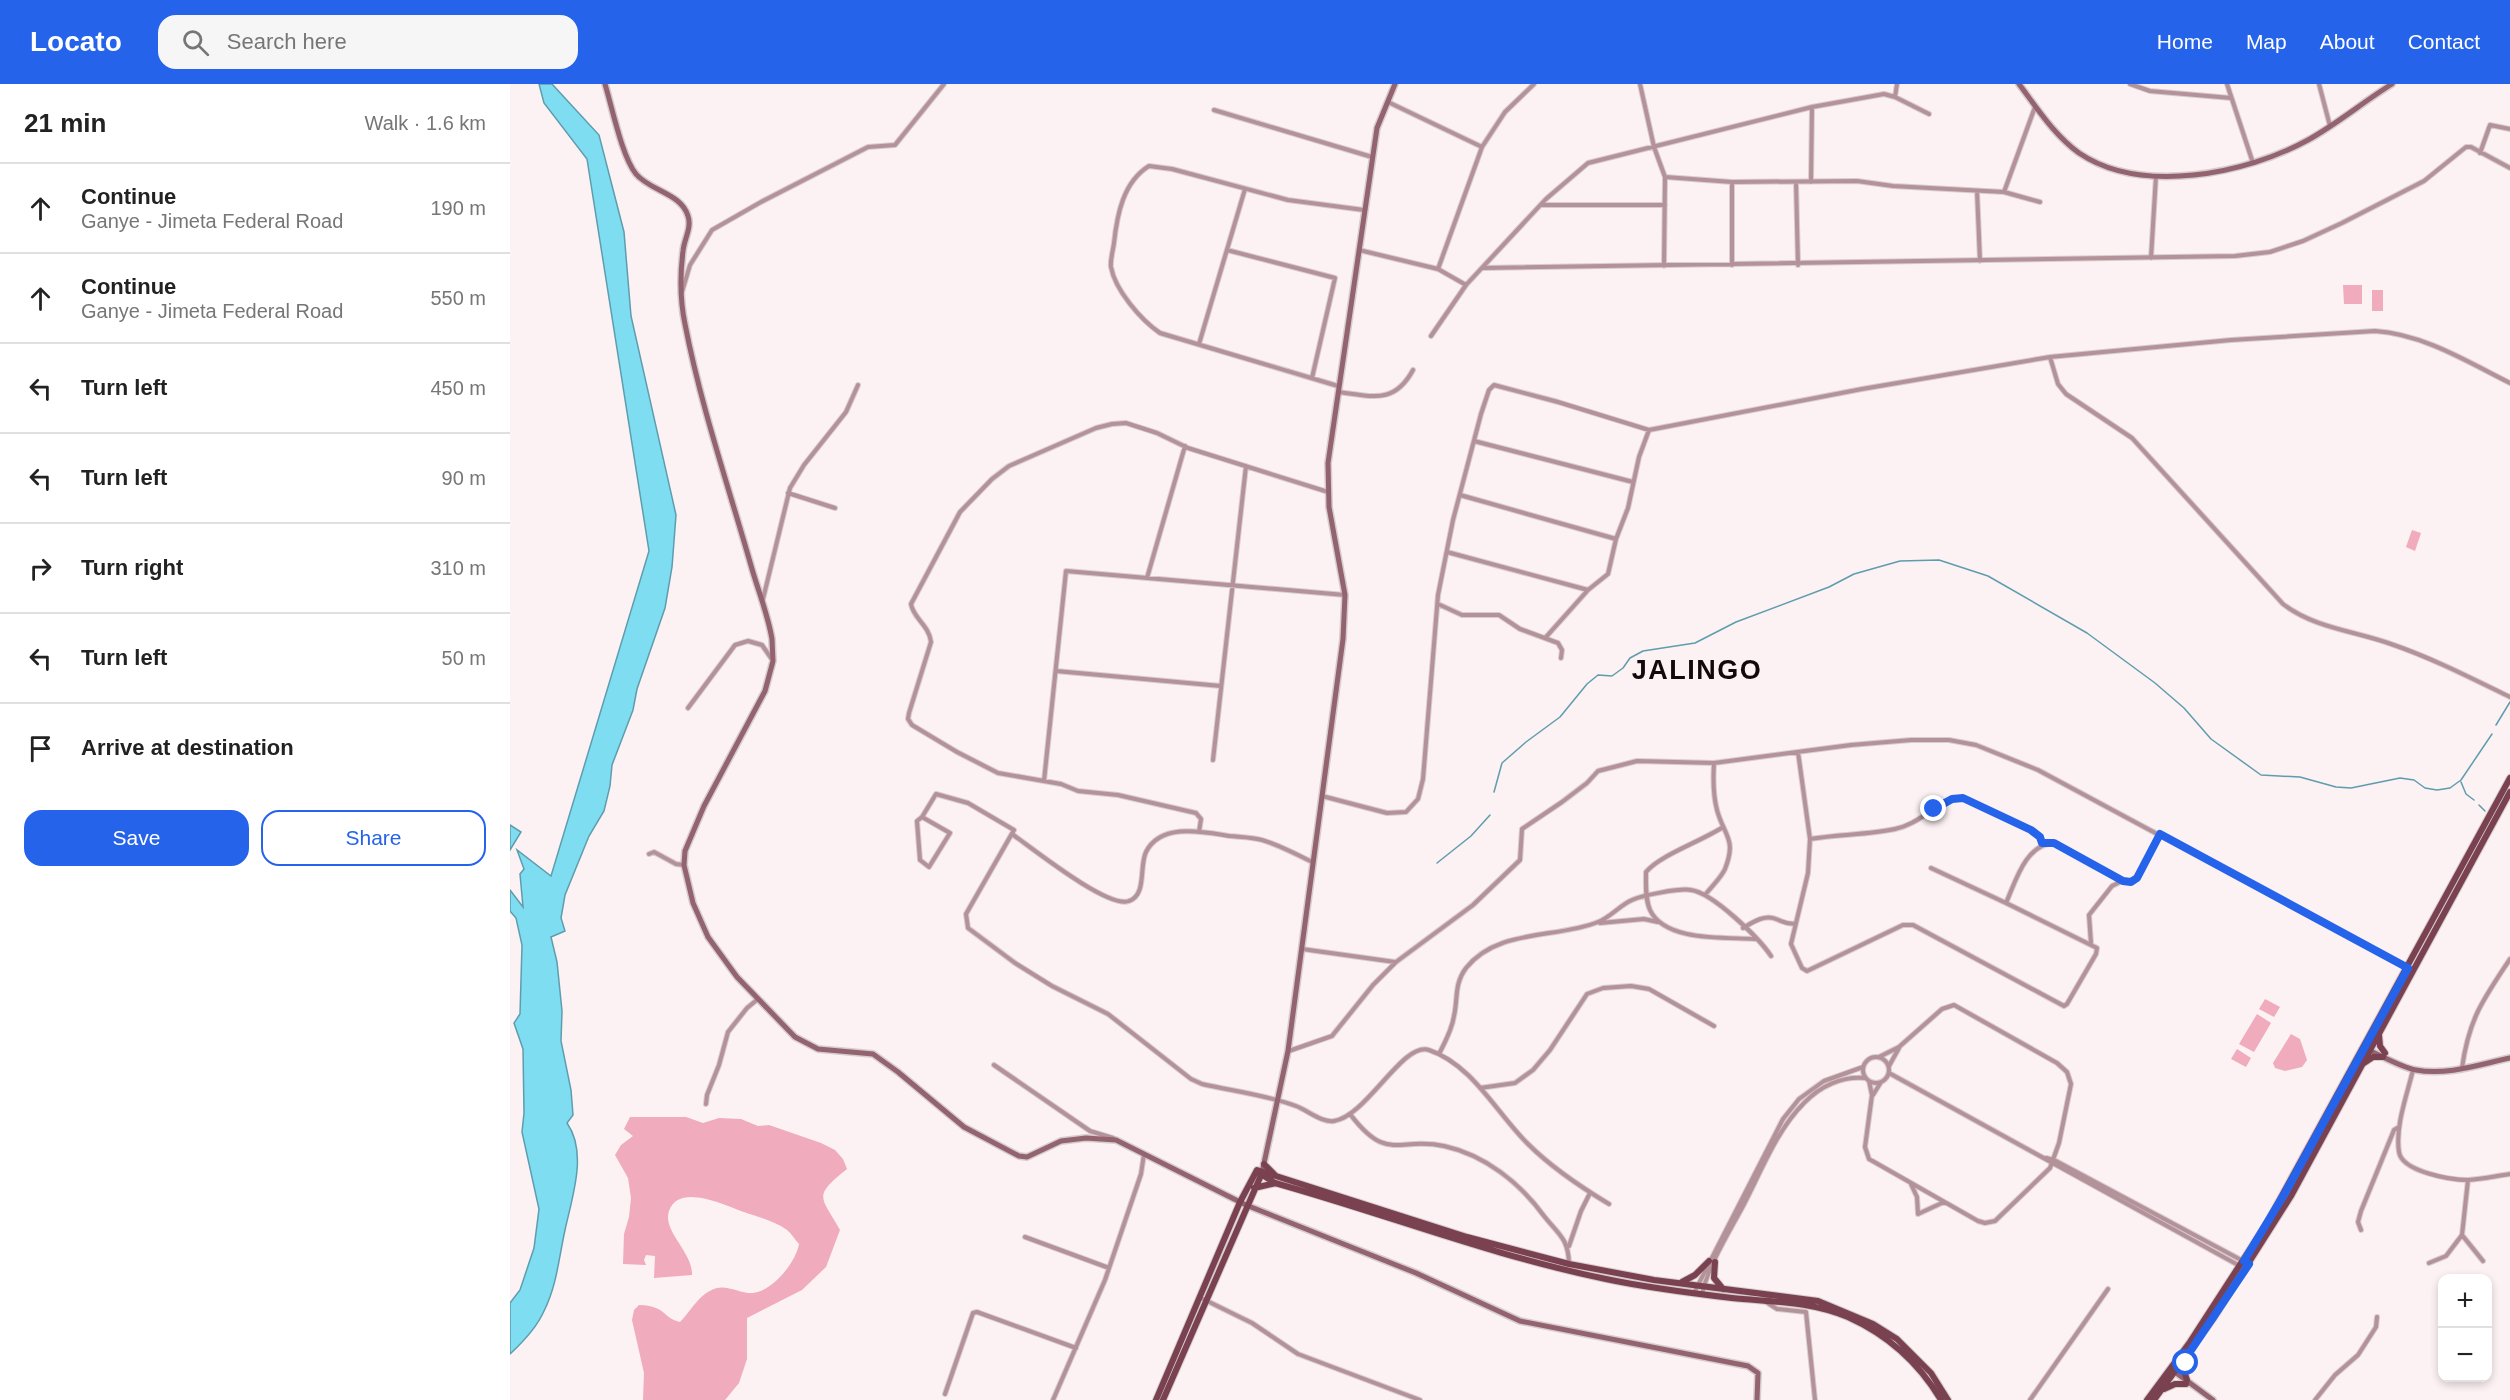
<!DOCTYPE html>
<html lang="en">
<head>
<meta charset="utf-8">
<style>
	:root { --surface:#fff; --page:#f6f6f6; --text:#222; --muted:#767676; --line:#e0e0e0; --accent:#2563eb }
	body { margin:0; font-family:Helvetica,sans-serif; background:var(--page); color:var(--text) }
	.controls { position:absolute; right:18px; bottom:18px; display:grid; overflow:hidden; border-radius:12px; box-shadow:0 3px 9px #0003 }
	.controls button { width:54px; height:54px; display:grid; place-items:center; padding:0; border:0; border-bottom:2px solid var(--line); background:var(--surface); color:var(--text); font:30px sans-serif }
	.stop { position:absolute; width:18px; height:18px; margin:-14px; border:4px solid #2563eb; border-radius:50%; background:#fff }
	.stop.end { background:#2563eb; border-color:#fff; box-shadow:0 2px 6px #0008 }
	.list { margin:0; padding:0; list-style:none }
	h2 { display:flex; justify-content:space-between; align-items:center; height:78px; margin:0; padding:0 24px; font-size:26px }
	h2 small { font-size:20px; font-weight:400; color:var(--muted) }
	.list li { display:grid; grid-template-columns:39px 1fr auto; gap:18px; align-items:center; box-sizing:border-box; height:90px; padding:0 24px; border-top:2px solid var(--line) }
	.list b { display:block; font-size:22px; white-space:nowrap }
	.list p { margin:0; font-size:20px; white-space:nowrap; color:var(--muted) }
	.list em { font-size:20px; font-style:normal; color:var(--muted) }
	.actions { display:flex; gap:12px; padding:18px 24px }
	.actions a { flex:1; padding:14px 0; border:2px solid var(--accent); border-radius:18px; text-align:center; font-size:21px; color:var(--accent) }
	.actions .main { background:var(--accent); color:#fff }
	.icon { flex:none; width:33px; height:33px; fill:none; stroke:currentColor; stroke-width:2; stroke-linecap:round; stroke-linejoin:round }
	.map { position:relative; flex:none; width:2000px; height:1316px; overflow:hidden }
	header { display:flex; align-items:center; gap:36px; box-sizing:border-box; height:84px; padding:0 30px; background:var(--accent); color:#fff }
	header strong { font-size:28px }
	nav { display:flex; gap:33px; margin-inline-start:auto; font-size:21px }
	.search { width:420px; height:54px; background:var(--page); display:flex; align-items:center; gap:15px; box-sizing:border-box; padding:0 21px; border-radius:18px; color:var(--muted); font-size:22px }
	main { display:flex }
	aside { flex:1; background:var(--surface) }
	.map>svg:first-child { display:block }
	.green { fill:#f0abbc }
	.water { fill:#7fddf2; stroke:#5e9dad; stroke-width:1.5 }
	.lines { fill:none; stroke-linecap:round; stroke-linejoin:round }
	.stream { stroke:#5e9dad; stroke-width:1.5 }
	.street-casing { stroke:#d7ccce; stroke-width:6 }
	.secondary-casing { stroke:#d7ccce; stroke-width:8 }
	.primary-casing { stroke:#d7ccce; stroke-width:8 }
	.street { stroke:#b4929a; stroke-width:4 }
	.secondary { stroke:#93636f; stroke-width:5 }
	.primary { stroke:#7a4151; stroke-width:6 }
	.route { stroke:#2563eb; stroke-width:8 }
	.labels { text-anchor:middle; stroke-width:4.5; stroke-linejoin:round; paint-order:stroke }
	.district-label { font-size:27px; font-weight:bold; letter-spacing:1.5px; fill:#12090c; stroke:#fcf1f3 }
</style>
</head>
<body>
<header>
<strong>Locato</strong>
<div class="search"><svg class="icon" aria-label="search" viewBox="0 0 24 24"><circle cx="10" cy="10" r="6"/><path d="M15 15l6 6"/></svg>Search here</div>
<nav><a>Home</a><a>Map</a><a>About</a><a>Contact</a></nav>
</header>
<main>
<aside>
<h2>21 min<small>Walk · 1.6 km</small></h2>
<ul class="list">
<li><svg class="icon" aria-label="ahead" viewBox="0 0 24 24"><path d="M12 20V5M6 11l6-6 6 6"/></svg><div><b>Continue</b><p>Ganye - Jimeta Federal Road</p></div><em>190 m</em></li>
<li><svg class="icon" aria-label="ahead" viewBox="0 0 24 24"><path d="M12 20V5M6 11l6-6 6 6"/></svg><div><b>Continue</b><p>Ganye - Jimeta Federal Road</p></div><em>550 m</em></li>
<li><svg class="icon" aria-label="left" viewBox="0 0 24 24"><path d="M17 20v-9H6M10 6l-5 5 5 5"/></svg><div><b>Turn left</b></div><em>450 m</em></li>
<li><svg class="icon" aria-label="left" viewBox="0 0 24 24"><path d="M17 20v-9H6M10 6l-5 5 5 5"/></svg><div><b>Turn left</b></div><em>90 m</em></li>
<li><svg class="icon" aria-label="right" viewBox="0 0 24 24"><path d="M7 20v-9h11M14 6l5 5-5 5"/></svg><div><b>Turn right</b></div><em>310 m</em></li>
<li><svg class="icon" aria-label="left" viewBox="0 0 24 24"><path d="M17 20v-9H6M10 6l-5 5 5 5"/></svg><div><b>Turn left</b></div><em>50 m</em></li>
<li><svg class="icon" aria-label="arrive" viewBox="0 0 24 24"><path d="M6 21V4h12l-3 4 3 4H6"/></svg><div><b>Arrive at destination</b></div></li>
</ul>
<div class="actions"><a class="main">Save</a><a>Share</a></div>
</aside>
<div class="map">
<svg width="2000" height="1316" viewBox="0 0 2000 1316">
	<rect width="100%" height="100%" fill="#fcf1f3"/>
	<path class="green" d="M 1833,201 L 1852,201 L 1852,220 L 1834,220 Z
		M 1862,206 L 1873,206 L 1873,227 L 1862,227 Z
		M 1902,446 L 1911,449 L 1905,467 L 1896,463 Z
		M 1755,915 L 1770,923 L 1764,933 L 1749,925 Z
		M 1747,930 L 1761,939 L 1744,968 L 1729,960 Z
		M 1781,950 L 1790,955 L 1797,976 L 1792,983 L 1775,987 L 1765,984 L 1763,979 Z
		M 1727,965 L 1741,974 L 1736,983 L 1721,975 Z
		M 120,1033 L 176,1033 L 193,1039 L 209,1034 L 231,1035 L 248,1042 L 259,1041 L 311,1059 L 325,1066 L 333,1075 L 337,1085 C 302,1113 311,1112 330,1146 L 316,1183 L 292,1206 L 237,1234 L 237,1275 L 229,1299 L 215,1316 L 133,1316 L 134,1289 L 122,1236 L 124,1226 L 129,1221 C 157,1222 151,1233 170,1238 C 182,1226 189,1209 207,1204 C 218,1201 232,1210 243,1209 C 263,1207 286,1178 289,1160 C 285,1156 282,1150 277,1146 C 265,1137 248,1133 234,1128 C 216,1122 169,1098 159,1127 C 152,1147 183,1168 182,1191 L 144,1194 L 145,1172 L 136,1171 L 134,1176 L 136,1181 L 113,1180 L 114,1150 L 119,1133 L 121,1114 L 118,1094 L 105,1071 L 111,1061 L 123,1052 L 114,1045 Z"/>
	<path class="water" d="M 29,0 L 42,0 L 89,51 L 114,148 L 121,232 L 166,431 L 162,483 L 155,524 L 127,605 L 123,626 L 102,681 L 100,702 L 94,727 L 79,752 L 55,811 L 51,834 L 55,847 L 41,853 L 47,878 L 52,927 L 51,957 L 61,1006 L 63,1031 L 57,1039 C 78,1069 62,1113 55,1146 C 49,1173 47,1201 34,1227 C 27,1243 13,1258 0,1270 L 0,1219 L 10,1206 L 24,1164 L 29,1125 L 12,1048 L 14,1029 L 13,965 L 4,939 L 10,930 L 12,861 L 6,834 L 0,827 L 0,806 L 13,823 L 10,790 L 14,785 L 7,766 L 41,792 L 139,467 L 77,75 L 34,19 Z
		M 0,741 L 11,748 L 0,766 Z"/>
	<g class="lines">
		<path class="stream" d="M 1986,641 L 2000,618
			M 1951,698 L 1956,710 L 1964,716
			M 984,708 L 992,679 L 1016,658 L 1050,633 L 1077,600 L 1088,591 L 1102,592 L 1113,584 L 1120,574 L 1133,567 L 1185,559 L 1226,538 L 1319,503 L 1344,490 L 1390,477 L 1429,476 L 1478,492 L 1577,549 L 1645,599 L 1674,624 L 1701,655 L 1751,691 L 1790,693 L 1826,703 L 1841,704 L 1890,694 L 1904,696 L 1915,704 L 1927,706 L 1940,704 L 1951,696 L 1982,650
			M 1969,721 L 1975,727
			M 927,779 L 961,752 L 980,731"/>
		<g class="street-casing">
			<path id="street" d="M 1130,0 L 1144,63 L 1155,93 L 1154,182
				M 1620,0 L 1640,7 L 1721,14
				M 1717,0 L 1743,79
				M 1809,0 L 1820,42
				M 1385,13 L 1387,0
				M 878,18 L 972,63
				M 704,26 L 862,73
				M 1970,69 L 1980,41 L 2000,45
				M 1155,93 L 1222,98 L 1347,97 L 1383,102 L 1494,108 L 1530,118
				M 1222,98 L 1222,181
				M 1286,98 L 1288,181
				M 1301,98 L 1302,23
				M 1467,107 L 1470,177
				M 1494,108 L 1525,23
				M 1031,121 L 1155,121
				M 717,166 L 825,194 L 802,294
				M 849,166 L 928,185 L 956,201 L 1036,115 L 1078,79 L 1302,23 L 1374,10 L 1385,13 L 1419,30
				M 1641,174 L 1646,92
				M 972,184 L 1725,172 L 1760,168 L 1793,157 L 1832,139 L 1914,97 L 1956,63 L 1961,63 L 2000,84
				M 928,185 L 972,63 L 995,28 L 1024,0
				M 172,208 L 180,181 L 202,146 L 251,118 L 358,63 L 385,61 L 434,0
				M 921,252 L 956,201
				M 689,260 L 735,105
				M 1540,273 L 1548,300 L 1556,310 L 1622,354 L 1773,520 C 1804,544 1845,547 1881,560 C 1922,574 1961,594 2000,613
				M 828,302 L 650,249 C 631,236 605,206 601,183 C 600,176 603,167 604,159 C 607,131 613,98 639,82 L 662,85 L 778,116 L 854,126
				M 828,308 C 862,312 884,321 903,286
				M 964,357 L 1123,398
				M 278,409 L 325,424
				M 950,411 L 1106,455
				M 937,468 L 1078,506
				M 637,494 L 675,362
				M 253,515 L 280,404 L 294,381 L 336,328 L 348,301
				M 928,520 L 952,531 L 989,531 L 1010,545 L 1048,559 L 1052,566 L 1051,574
				M 1036,553 L 1078,506 L 1098,490 L 1106,455 L 1118,424 L 1129,373 L 1139,346
				M 546,587 L 711,602
				M 178,624 L 225,561 L 238,557 L 252,561 L 261,574
				M 1288,668 L 1300,755 L 1298,789 L 1281,860 L 1292,884 L 1297,887 L 1393,841 L 1403,841 L 1554,922 L 1557,920 L 1586,870 L 1587,864 L 1496,819 C 1506,796 1516,760 1544,759 L 1613,797 L 1621,798 L 1627,794 L 1650,750
				M 703,676 L 736,382
				M 534,697 L 556,487 L 835,511
				M 812,712 L 877,729 L 896,728 L 908,715 L 913,695 L 928,511 L 943,436 L 971,330 L 979,306 L 984,301 L 1048,318 L 1139,346 L 1352,305 L 1540,273 L 1721,256 L 1865,247 C 1913,250 1958,278 2000,299
				M 412,733 L 407,737 L 410,776 L 419,783 L 440,749 L 412,733 L 426,710 L 458,719 L 504,746 L 456,830 L 458,844 L 505,879 L 542,902 L 598,930 L 681,995 L 692,1000 C 723,1007 757,1011 786,1022 C 797,1026 812,1039 824,1037 C 857,1032 893,957 919,966 C 963,981 987,1030 1018,1060 C 1042,1084 1069,1102 1099,1120
				M 1213,743 C 1192,757 1150,771 1136,788 C 1136,800 1135,815 1140,826 C 1155,858 1215,853 1245,855
				M 689,748 L 691,735 L 686,729 L 608,711 L 568,707 L 551,700 L 488,689 L 447,668 L 402,641 L 398,635 L 399,629 L 421,558 C 419,541 403,534 401,520 L 450,428 L 482,395 L 499,382 L 586,344 L 602,340 L 616,339 L 647,349 L 678,364 L 818,408
				M 502,750 C 522,764 598,825 619,817 C 637,811 629,782 636,768 C 651,738 694,748 720,752 C 730,753 742,753 752,756 C 769,761 786,770 802,778
				M 1300,755 C 1328,750 1358,751 1385,745 C 1411,740 1427,716 1453,714 L 1521,746 L 1530,752 L 1532,759
				M 139,770 L 144,768 L 166,780 L 174,781
				M 1421,784 L 1496,819
				M 1195,811 C 1201,803 1211,794 1215,785 C 1227,755 1214,752 1207,726 C 1203,711 1203,695 1204,679
				M 1090,839 L 1134,835 L 1148,838
				M 1233,844 C 1243,838 1255,830 1266,835 C 1274,838 1275,840 1285,840
				M 1581,859 L 1579,831 L 1602,802 L 1612,797
				M 792,865 L 885,878
				M 779,967 L 822,952 L 863,901 L 886,878 L 963,821 L 1010,776 L 1012,745 L 1052,718 L 1077,699 L 1088,687 L 1127,677 L 1204,679 L 1341,661 L 1401,656 L 1439,656 L 1466,661 L 1528,686 L 1897,884
				M 929,970 C 935,958 942,946 944,932 C 948,915 944,900 956,884 C 988,844 1046,855 1088,838 C 1101,833 1110,821 1122,816 C 1133,811 1170,804 1181,806 C 1203,809 1249,854 1261,872
				M1353 986a13 13 0 1 1 26 0a13 13 0 1 1-26 0Z
				M 484,981 L 580,1047 L 603,1054
				M 1379,982 L 1389,964
				M 1952,984 C 1959,934 1973,916 2000,875
				M 1903,986 C 1897,1011 1885,1042 1889,1068 C 1892,1088 1942,1096 1958,1096 C 1972,1095 1986,1092 2000,1090
				M 1379,989 L 1730,1182
				M 1359,997 L 1362,1011 L 1355,1063 L 1359,1075 L 1468,1137 L 1475,1139 L 1485,1137 L 1540,1084 L 1549,1059 L 1561,1000 L 1557,988 L 1547,979 L 1444,921 L 1432,925 L 1389,963 L 1369,973
				M 970,1004 L 1005,999 L 1023,986 L 1040,966 L 1077,910 L 1093,904 L 1121,902 L 1139,905 L 1204,942
				M 1363,1011 L 1371,998
				M 196,1020 L 197,1011 L 209,981 L 218,948 L 237,924 L 248,915
				M 840,1030 C 878,1080 888,1052 934,1062 C 975,1071 1010,1099 1034,1132 C 1049,1151 1058,1154 1059,1179
				M 1536,1074 L 1544,1076 L 1733,1177
				M 1401,1100 L 1407,1113 L 1408,1130
				M 1408,1130 L 1434,1118
				M 1851,1146 L 1848,1138 L 1851,1127 L 1882,1051 L 1884,1046 L 1889,1043
				M 1952,1151 L 1973,1177
				M 515,1153 L 599,1184
				M 1059,1162 L 1071,1127 L 1080,1109
				M 1919,1179 L 1936,1172 L 1952,1151 L 1958,1096
				M 1184,1209 L 1273,1035 L 1289,1015 L 1314,997 L 1353,983
				M 1192,1210 C 1199,1180 1218,1150 1233,1122 C 1251,1088 1266,1047 1294,1019 C 1310,1002 1332,992 1355,994
				M 689,1213 L 742,1239 L 788,1270 L 910,1316
				M 1256,1218 L 1267,1225 L 1296,1228 L 1305,1316
				M 435,1310 L 463,1229 L 467,1228 L 566,1264
				M 543,1316 L 595,1196 L 631,1090 L 634,1070
				M 1520,1316 L 1598,1205
				M 1805,1316 L 1825,1291 L 1848,1271 L 1866,1243 L 1867,1233"/>
		</g>
		<g class="secondary-casing">
			<path id="secondary" d="M 95,0 C 102,23 112,73 126,90 C 140,107 171,109 178,132 C 182,144 174,155 173,167 C 170,191 170,216 175,240 C 191,323 219,404 242,485 C 249,509 258,531 262,555 L 263,577 L 255,607 L 194,722 L 175,767 L 174,781 L 183,819 L 198,853 L 227,893 L 285,953 L 308,965 L 363,970 L 388,988 L 454,1043 L 509,1072 L 517,1073 L 551,1057 L 576,1054 L 606,1056 L 736,1121 L 906,1189 L 1010,1237 L 1238,1282 L 1248,1289 L 1247,1316
				M 1509,0 C 1527,24 1544,51 1569,69 C 1631,111 1736,90 1798,56 C 1827,40 1853,18 1882,0
				M 1854,964 C 1868,970 1892,984 1906,986 C 1937,992 1971,980 2000,974
				M 753,1084 L 778,967 L 833,555 L 835,511 L 819,423 L 818,379 L 867,44 L 885,0
				M 1665,1288 L 1703,1316"/>
		</g>
		<g class="primary-casing">
			<path id="primary" d="M 1869,951 L 1870,962 L 1875,969
				M 1854,979 L 1863,973 L 1873,973
				M 754,1080 L 765,1091
				M 751,1090 L 765,1099 C 876,1130 983,1172 1096,1195 C 1138,1204 1180,1209 1222,1214 C 1262,1218 1300,1217 1338,1233 C 1378,1251 1409,1279 1431,1316
				M 744,1104 L 766,1099
				M 1205,1178 L 1204,1194 L 1213,1205
				M 1172,1198 L 1185,1191 L 1199,1177
				M 1676,1276 L 1674,1287 L 1677,1296
				M 1654,1305 L 1665,1300 L 1676,1300
				M 646,1316 L 730,1118 L 747,1086 L 957,1153 L 1059,1180 L 1144,1196 L 1308,1217 L 1363,1240 L 1387,1255 L 1421,1289 L 1438,1316
				M 653,1316 L 752,1089
				M 1637,1316 L 1680,1258 L 1757,1139 L 2000,694
				M 1644,1316 L 1703,1235 L 1781,1112 L 2000,708"/>
		</g>
		<use href="#street" class="street"/>
		<use href="#secondary" class="secondary"/>
		<use href="#primary" class="primary"/>
	</g>
	<g class="lines">
		<path class="route" d="M 1424,725 L 1442,715 L 1453,714 L 1521,746 L 1530,753 L 1532,759 L 1544,759 L 1613,797 L 1621,798 L 1627,794 L 1650,750 L 1898,884 L 1775,1109 L 1734,1177 L 1739,1180 L 1677,1272 L 1676,1279"/>
	</g>
	<g class="labels">
		<g class="district-label">
			<text x="1187" y="595">JALINGO</text>
		</g>
	</g>
</svg>
<div class="controls">
<button>+</button>
<button>−</button>
</div>
<div class="stop" style="left:1676px;top:1279px"></div>
<div class="stop end" style="left:1424px;top:725px"></div>
</div>
</main>
</body>
</html>
